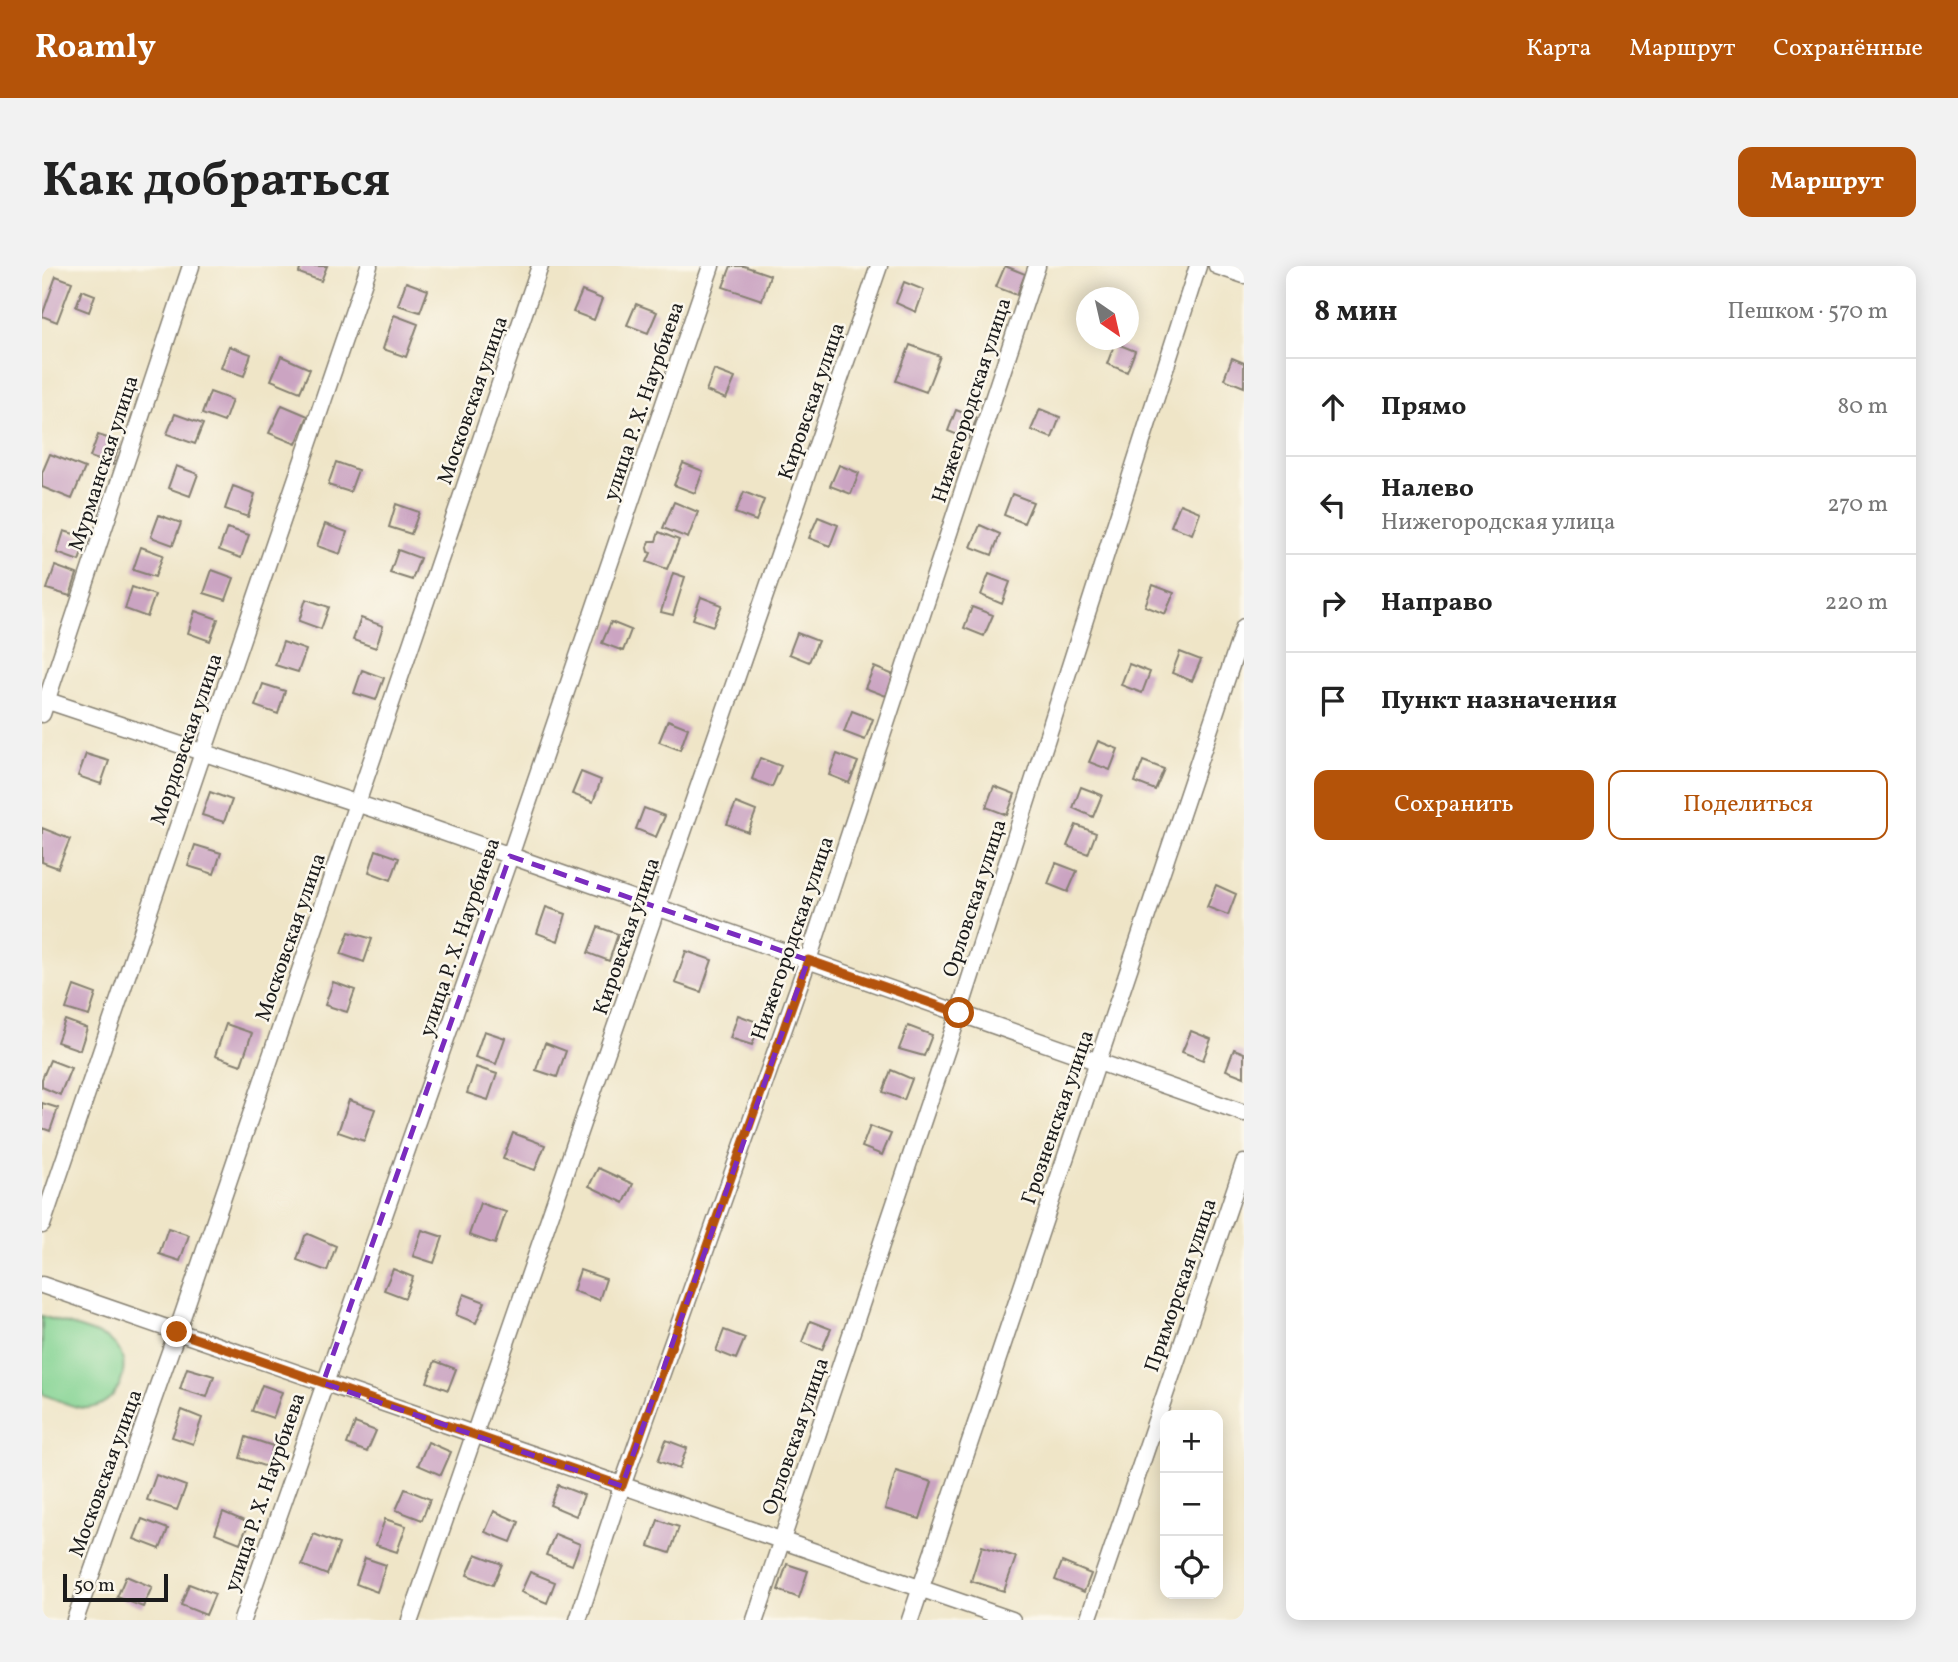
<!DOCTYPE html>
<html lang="ru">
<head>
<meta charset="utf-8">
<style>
	:root { --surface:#fff; --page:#f2f2f2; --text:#222; --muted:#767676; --line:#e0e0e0; --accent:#b45309 }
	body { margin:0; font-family:Vollkorn,serif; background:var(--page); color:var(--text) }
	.controls { position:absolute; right:21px; bottom:21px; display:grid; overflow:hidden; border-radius:14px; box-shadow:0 4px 18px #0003 }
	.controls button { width:63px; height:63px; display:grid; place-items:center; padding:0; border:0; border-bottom:2px solid var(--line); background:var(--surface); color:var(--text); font:35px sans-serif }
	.compass { position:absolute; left:1034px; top:21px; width:63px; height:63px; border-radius:50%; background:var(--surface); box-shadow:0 4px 18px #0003; rotate:146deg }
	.scale { position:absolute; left:21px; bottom:18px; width:105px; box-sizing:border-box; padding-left:7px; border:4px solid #1c1c1c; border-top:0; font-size:19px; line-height:24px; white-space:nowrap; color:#1c1c1c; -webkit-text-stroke:5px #fbf7ec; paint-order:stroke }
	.stop { position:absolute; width:21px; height:21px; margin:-16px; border:5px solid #b45309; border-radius:50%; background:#fff }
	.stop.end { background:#b45309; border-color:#fff; box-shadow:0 2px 7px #0008 }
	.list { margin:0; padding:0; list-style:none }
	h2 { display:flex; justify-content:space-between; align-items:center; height:91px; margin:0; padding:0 28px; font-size:30px }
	h2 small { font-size:23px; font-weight:400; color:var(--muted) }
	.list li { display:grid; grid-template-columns:46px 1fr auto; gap:21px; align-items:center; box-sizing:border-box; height:98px; padding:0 28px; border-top:2px solid var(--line) }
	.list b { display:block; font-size:26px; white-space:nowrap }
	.list p { margin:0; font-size:23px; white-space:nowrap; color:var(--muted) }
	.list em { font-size:23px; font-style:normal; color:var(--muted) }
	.actions { display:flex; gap:14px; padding:21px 28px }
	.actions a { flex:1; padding:16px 0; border:2px solid var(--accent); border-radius:14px; text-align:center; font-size:24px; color:var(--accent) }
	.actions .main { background:var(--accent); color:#fff }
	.icon { flex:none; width:38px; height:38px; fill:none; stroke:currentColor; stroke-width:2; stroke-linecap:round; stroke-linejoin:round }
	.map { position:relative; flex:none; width:1202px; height:1354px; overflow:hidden; border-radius:14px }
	header { display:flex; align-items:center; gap:42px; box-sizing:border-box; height:98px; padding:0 35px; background:var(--accent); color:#fff }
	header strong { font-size:33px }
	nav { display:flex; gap:38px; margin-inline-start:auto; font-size:24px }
	.intro { display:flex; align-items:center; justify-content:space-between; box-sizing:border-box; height:168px; padding:0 42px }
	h1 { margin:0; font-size:49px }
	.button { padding:18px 32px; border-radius:14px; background:var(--accent); color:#fff; font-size:24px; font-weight:700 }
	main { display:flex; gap:42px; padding:0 42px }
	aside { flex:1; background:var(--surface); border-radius:14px; box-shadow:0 4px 18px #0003 }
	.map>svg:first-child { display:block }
	.green { fill:#83d392; stroke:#507857; stroke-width:2 }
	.building { fill:#cba4c2 }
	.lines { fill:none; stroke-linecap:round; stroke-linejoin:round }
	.street-casing { stroke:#868072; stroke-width:19 }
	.street { stroke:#fff; stroke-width:16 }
	.route { stroke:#b45309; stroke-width:9 }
	.marked { fill:none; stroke:#7b2cbf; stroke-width:5; stroke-dasharray:14 9; stroke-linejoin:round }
	.labels { text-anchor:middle; stroke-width:5; stroke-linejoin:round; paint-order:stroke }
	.street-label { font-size:21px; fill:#1c1c1c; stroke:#fbf7ec }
</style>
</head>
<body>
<header>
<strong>Roamly</strong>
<nav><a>Карта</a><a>Маршрут</a><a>Сохранённые</a></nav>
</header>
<div class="intro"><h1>Как добраться</h1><a class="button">Маршрут</a></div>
<main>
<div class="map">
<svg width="1202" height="1354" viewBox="0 0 1202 1354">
	<rect width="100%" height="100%" fill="#fbf7ec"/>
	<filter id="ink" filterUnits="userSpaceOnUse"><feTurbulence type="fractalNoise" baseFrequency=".0143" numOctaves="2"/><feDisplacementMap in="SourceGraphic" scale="14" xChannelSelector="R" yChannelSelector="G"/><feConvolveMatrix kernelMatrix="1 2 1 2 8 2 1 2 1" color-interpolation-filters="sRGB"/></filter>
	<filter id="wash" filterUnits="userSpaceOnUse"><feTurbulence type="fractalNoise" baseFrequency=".00686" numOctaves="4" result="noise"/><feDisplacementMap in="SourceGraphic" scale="28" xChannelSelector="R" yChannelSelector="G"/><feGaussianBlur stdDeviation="1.57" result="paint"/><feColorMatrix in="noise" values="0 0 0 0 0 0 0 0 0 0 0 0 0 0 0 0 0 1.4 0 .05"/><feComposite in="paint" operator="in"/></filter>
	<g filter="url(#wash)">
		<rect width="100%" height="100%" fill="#efe5c7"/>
		<path class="green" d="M 0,1050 C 17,1056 53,1065 66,1073 C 98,1093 76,1145 41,1142 C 28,1141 12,1132 0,1128 Z"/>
		<g id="blocks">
			<path class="building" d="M 259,0 L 285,0 L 279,15 L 257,7 Z
				M 689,0 L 702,0 L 728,9 L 720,34 L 681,21 Z
				M 963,0 L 983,8 L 975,29 L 954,21 Z
				M 14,10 L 30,16 L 15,56 L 0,50 Z
				M 364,16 L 386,24 L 378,46 L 356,39 Z
				M 862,16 L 882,24 L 874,46 L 854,37 Z
				M 40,24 L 53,29 L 47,46 L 34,41 Z
				M 540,25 L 560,33 L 552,54 L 531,46 Z
				M 594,38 L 615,46 L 606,67 L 585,59 Z
				M 352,49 L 376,58 L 364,91 L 341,83 Z
				M 1073,77 L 1093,85 L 1085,106 L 1065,98 Z
				M 868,79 L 898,90 L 884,126 L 854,115 Z
				M 187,80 L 209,88 L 202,110 L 179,102 Z
				M 239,90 L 268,103 L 258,126 L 229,114 Z
				M 1190,92 L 1202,97 L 1202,121 L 1182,113 Z
				M 672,104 L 693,112 L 684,133 L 664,125 Z
				M 168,126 L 190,134 L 182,156 L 160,148 Z
				M 240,139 L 266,150 L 254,178 L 227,167 Z
				M 998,143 L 1018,151 L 1010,172 L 989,164 Z
				M 914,144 L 935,152 L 926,173 L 906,165 Z
				M 133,148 L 161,158 L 153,178 L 125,168 Z
				M 56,169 L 78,176 L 71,199 L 48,191 Z
				M 8,188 L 43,202 L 30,233 L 0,221 L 0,207 Z
				M 294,196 L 316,204 L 308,226 L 286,219 Z
				M 641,197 L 661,205 L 653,227 L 632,219 Z
				M 797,199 L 817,207 L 809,228 L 788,220 Z
				M 134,200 L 156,208 L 148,230 L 126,222 Z
				M 191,220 L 213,228 L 206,251 L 183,243 Z
				M 702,226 L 722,234 L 714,255 L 693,247 Z
				M 970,228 L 991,236 L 982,257 L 962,249 Z
				M 632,236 L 656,246 L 646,272 L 621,262 Z
				M 354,238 L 377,246 L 369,268 L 347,261 Z
				M 1138,238 L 1158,246 L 1150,268 L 1129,260 Z
				M 117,249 L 139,257 L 131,279 L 109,271 Z
				M 776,251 L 796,259 L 788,280 L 767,272 Z
				M 283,258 L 305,266 L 298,288 L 275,280 Z
				M 938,259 L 958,268 L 950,289 L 929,281 Z
				M 185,262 L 207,269 L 199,292 L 177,284 Z
				M 22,265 L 45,272 L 37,295 L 15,287 Z
				M 617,266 L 637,274 L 625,303 L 605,296 L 609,287 L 606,286 L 605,282 L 608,275 L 614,275 Z
				M 99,281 L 121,289 L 113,311 L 91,304 Z
				M 356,284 L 378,292 L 370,314 L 348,307 Z
				M 13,300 L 35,308 L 28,330 L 5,323 Z
				M 170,304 L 192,312 L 184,334 L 162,327 Z
				M 631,307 L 643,311 L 631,349 L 619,346 Z
				M 947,308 L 968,316 L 960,338 L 939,329 Z
				M 1111,319 L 1132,327 L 1123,348 L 1103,340 Z
				M 90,321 L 113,329 L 105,351 L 83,343 Z
				M 659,331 L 680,339 L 671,360 L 651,353 Z
				M 264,333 L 287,341 L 279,363 L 257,355 Z
				M 930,341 L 951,349 L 942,370 L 922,362 Z
				M 153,345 L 176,353 L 168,375 L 146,367 Z
				M 319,352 L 341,360 L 334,382 L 311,374 Z
				M 569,356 L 589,364 L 581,385 L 560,377 Z
				M 755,367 L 776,375 L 767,396 L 747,388 Z
				M 241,376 L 264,384 L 256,406 L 233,399 Z
				M 1138,386 L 1159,394 L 1150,415 L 1130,407 Z
				M 1087,398 L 1108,406 L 1100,427 L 1079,419 Z
				M 832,401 L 852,409 L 844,430 L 823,422 Z
				M 320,404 L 342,412 L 334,434 L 312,427 Z
				M 221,418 L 243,425 L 236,448 L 213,440 Z
				M 810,445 L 831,453 L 823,474 L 802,466 Z
				M 626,454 L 646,462 L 638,484 L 617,476 Z
				M 1056,475 L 1076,483 L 1068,504 L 1047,496 Z
				M 44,488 L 67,495 L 59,518 L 36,510 Z
				M 795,488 L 816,496 L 807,517 L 787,509 Z
				M 718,492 L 739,500 L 730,521 L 710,513 Z
				M 1101,495 L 1122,503 L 1113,524 L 1093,516 Z
				M 539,506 L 559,514 L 551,536 L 530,528 Z
				M 952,520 L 973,528 L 965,549 L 944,541 Z
				M 1039,521 L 1060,529 L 1051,551 L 1031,542 Z
				M 168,526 L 190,534 L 182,556 L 160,549 Z
				M 694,537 L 714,545 L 706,566 L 685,558 Z
				M 602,542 L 623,550 L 614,571 L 594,563 Z
				M 1034,559 L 1054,567 L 1046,588 L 1025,580 Z
				M 0,562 L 28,573 L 16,602 L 0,596 Z
				M 153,579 L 179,587 L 172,608 L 146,600 Z
				M 334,584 L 357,592 L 349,614 L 327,606 Z
				M 1014,597 L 1035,605 L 1026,626 L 1006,618 Z
				M 1174,619 L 1194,628 L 1186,649 L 1165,641 Z
				M 504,641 L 524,648 L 516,675 L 495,667 Z
				M 556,661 L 576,668 L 567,695 L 546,687 Z
				M 307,666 L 330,673 L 322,696 L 299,688 Z
				M 644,685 L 670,694 L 659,726 L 633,717 Z
				M 291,716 L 313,724 L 305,746 L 283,739 Z
				M 32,720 L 54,728 L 47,750 L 24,743 Z
				M 696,749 L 718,757 L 710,779 L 688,772 Z
				M 23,754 L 45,762 L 38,784 L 15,776 Z
				M 184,758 L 210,767 L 199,799 L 173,790 Z
				M 866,760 L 890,769 L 882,790 L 857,783 Z
				M 442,765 L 463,772 L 454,798 L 433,791 Z
				M 1149,765 L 1169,773 L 1161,794 L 1140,786 Z
				M 503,777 L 524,785 L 515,811 L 494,804 Z
				M 1192,783 L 1202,787 L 1202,811 L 1184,804 Z
				M 8,794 L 29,802 L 18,829 L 0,821 L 0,813 Z
				M 434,801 L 455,808 L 446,834 L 425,827 Z
				M 849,804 L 870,813 L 862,834 L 841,826 Z
				M 307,834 L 333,843 L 322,875 L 296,866 Z
				M 0,837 L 16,842 L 8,865 L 0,862 Z
				M 828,860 L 849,868 L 840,889 L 820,881 Z
				M 471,867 L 503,879 L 493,904 L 461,893 Z
				M 556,902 L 591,918 L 582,937 L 547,920 Z
				M 438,937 L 464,946 L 453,978 L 427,969 Z
				M 126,962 L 147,969 L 138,995 L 117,988 Z
				M 380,964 L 401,971 L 392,997 L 371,990 Z
				M 266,968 L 294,980 L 285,1005 L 255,994 L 263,970 Z
				M 351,1003 L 371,1011 L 363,1032 L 342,1024 Z
				M 538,1004 L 564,1013 L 557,1034 L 531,1025 Z
				M 422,1028 L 443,1036 L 434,1057 L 414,1049 Z
				M 768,1055 L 789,1063 L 780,1084 L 760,1076 Z
				M 682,1064 L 703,1072 L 694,1093 L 674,1085 Z
				M 393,1095 L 414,1103 L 406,1124 L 385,1116 Z
				M 145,1102 L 172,1110 L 165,1131 L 138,1123 Z
				M 220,1119 L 240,1126 L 231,1152 L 210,1145 Z
				M 140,1144 L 160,1152 L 151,1178 L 130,1171 Z
				M 313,1157 L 334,1165 L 325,1186 L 305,1178 Z
				M 204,1171 L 231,1180 L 225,1201 L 198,1192 Z
				M 624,1174 L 645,1182 L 637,1203 L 616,1195 Z
				M 386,1176 L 409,1186 L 399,1209 L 376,1199 Z
				M 854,1205 L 890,1216 L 878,1253 L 843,1243 Z
				M 114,1209 L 144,1220 L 135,1244 L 105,1234 Z
				M 516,1219 L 542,1229 L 534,1250 L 508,1239 Z
				M 363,1223 L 388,1233 L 380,1254 L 354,1244 Z
				M 452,1245 L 477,1256 L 469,1276 L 443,1266 Z
				M 181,1246 L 207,1257 L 198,1277 L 173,1267 Z
				M 100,1253 L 126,1263 L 118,1283 L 92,1273 Z
				M 343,1253 L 364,1260 L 355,1286 L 334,1279 Z
				M 616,1254 L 637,1261 L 628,1287 L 607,1280 Z
				M 272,1268 L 297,1278 L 285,1309 L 260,1299 Z
				M 513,1268 L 538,1278 L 530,1299 L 504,1289 Z
				M 940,1280 L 974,1291 L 962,1325 L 929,1315 Z
				M 434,1288 L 460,1298 L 451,1319 L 425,1309 Z
				M 323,1292 L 344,1299 L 335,1326 L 314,1318 Z
				M 1020,1296 L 1049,1308 L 1042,1326 L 1013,1314 Z
				M 745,1298 L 766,1305 L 757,1332 L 736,1324 Z
				M 488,1306 L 513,1316 L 505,1337 L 479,1326 Z
				M 84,1310 L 110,1321 L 101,1341 L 75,1331 Z
				M 147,1318 L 173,1328 L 164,1349 L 139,1339 Z"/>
		</g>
	</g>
	<g filter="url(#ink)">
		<use href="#blocks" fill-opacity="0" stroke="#868072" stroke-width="2"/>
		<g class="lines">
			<g class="street-casing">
				<path id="street" d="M 1175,0 L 1202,9
					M 0,433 L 392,563 L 1202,847
					M 0,448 L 149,0
					M 0,959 L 327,0
					M 0,1019 L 970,1354
					M 33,1354 L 135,1066 L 498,0
					M 200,1354 L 468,590 L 669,0
					M 368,1354 L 837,0
					M 536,1354 L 580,1220 L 766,694 L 995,0
					M 713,1354 L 917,747 L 1156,0
					M 868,1354 L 1202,361
					M 1046,1354 L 1202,897"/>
			</g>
			<use href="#street" class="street"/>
		</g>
	</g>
	<g class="lines" filter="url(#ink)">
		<path class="route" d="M 135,1066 L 580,1220 L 766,694 L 917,747"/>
	</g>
	<path class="marked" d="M 468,590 L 766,694 L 580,1220 L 281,1117 Z"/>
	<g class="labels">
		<g class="street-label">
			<text transform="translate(430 134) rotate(-71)" y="7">Московская улица</text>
			<text transform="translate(929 134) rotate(-72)" y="7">Нижегородская улица</text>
			<text transform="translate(601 135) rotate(-71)" y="7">улица Р. Х. Наурбиева</text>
			<text transform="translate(769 135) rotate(-71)" y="7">Кировская улица</text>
			<text transform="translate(61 197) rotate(-72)" y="7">Мурманская улица</text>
			<text transform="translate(144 473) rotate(-71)" y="7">Мордовская улица</text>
			<text transform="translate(932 632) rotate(-72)" y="7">Орловская улица</text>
			<text transform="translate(584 670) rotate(-71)" y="7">Кировская улица</text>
			<text transform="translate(248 671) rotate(-71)" y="7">Московская улица</text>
			<text transform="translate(417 671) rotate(-71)" y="7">улица Р. Х. Наурбиева</text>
			<text transform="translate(750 672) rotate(-71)" y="7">Нижегородская улица</text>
			<text transform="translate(1015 851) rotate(-71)" y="7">Грозненская улица</text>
			<text transform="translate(1138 1019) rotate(-71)" y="7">Приморская улица</text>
			<text transform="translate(753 1170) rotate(-71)" y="7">Орловская улица</text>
			<text transform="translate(63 1207) rotate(-70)" y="7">Московская улица</text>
			<text transform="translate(222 1226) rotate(-71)" y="7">улица Р. Х. Наурбиева</text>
		</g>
	</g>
</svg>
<div class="controls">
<button>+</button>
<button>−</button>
<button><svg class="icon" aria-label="locate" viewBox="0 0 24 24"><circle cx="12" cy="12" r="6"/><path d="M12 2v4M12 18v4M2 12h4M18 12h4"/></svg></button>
</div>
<svg class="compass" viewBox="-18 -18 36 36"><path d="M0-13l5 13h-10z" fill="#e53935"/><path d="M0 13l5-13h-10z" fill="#767676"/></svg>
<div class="scale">50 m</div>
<div class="stop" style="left:917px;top:747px"></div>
<div class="stop end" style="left:135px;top:1066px"></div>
</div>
<aside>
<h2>8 мин<small>Пешком · 570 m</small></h2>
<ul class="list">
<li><svg class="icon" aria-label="ahead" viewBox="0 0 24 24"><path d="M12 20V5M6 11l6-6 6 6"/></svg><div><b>Прямо</b></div><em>80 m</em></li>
<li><svg class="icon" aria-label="left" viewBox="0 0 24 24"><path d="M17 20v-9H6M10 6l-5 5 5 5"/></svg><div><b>Налево</b><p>Нижегородская улица</p></div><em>270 m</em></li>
<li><svg class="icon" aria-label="right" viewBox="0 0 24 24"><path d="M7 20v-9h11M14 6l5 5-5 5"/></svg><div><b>Направо</b></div><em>220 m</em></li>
<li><svg class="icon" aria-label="arrive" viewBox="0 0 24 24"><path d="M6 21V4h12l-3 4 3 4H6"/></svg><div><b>Пункт назначения</b></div></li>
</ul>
<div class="actions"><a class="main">Сохранить</a><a>Поделиться</a></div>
</aside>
</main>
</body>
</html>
